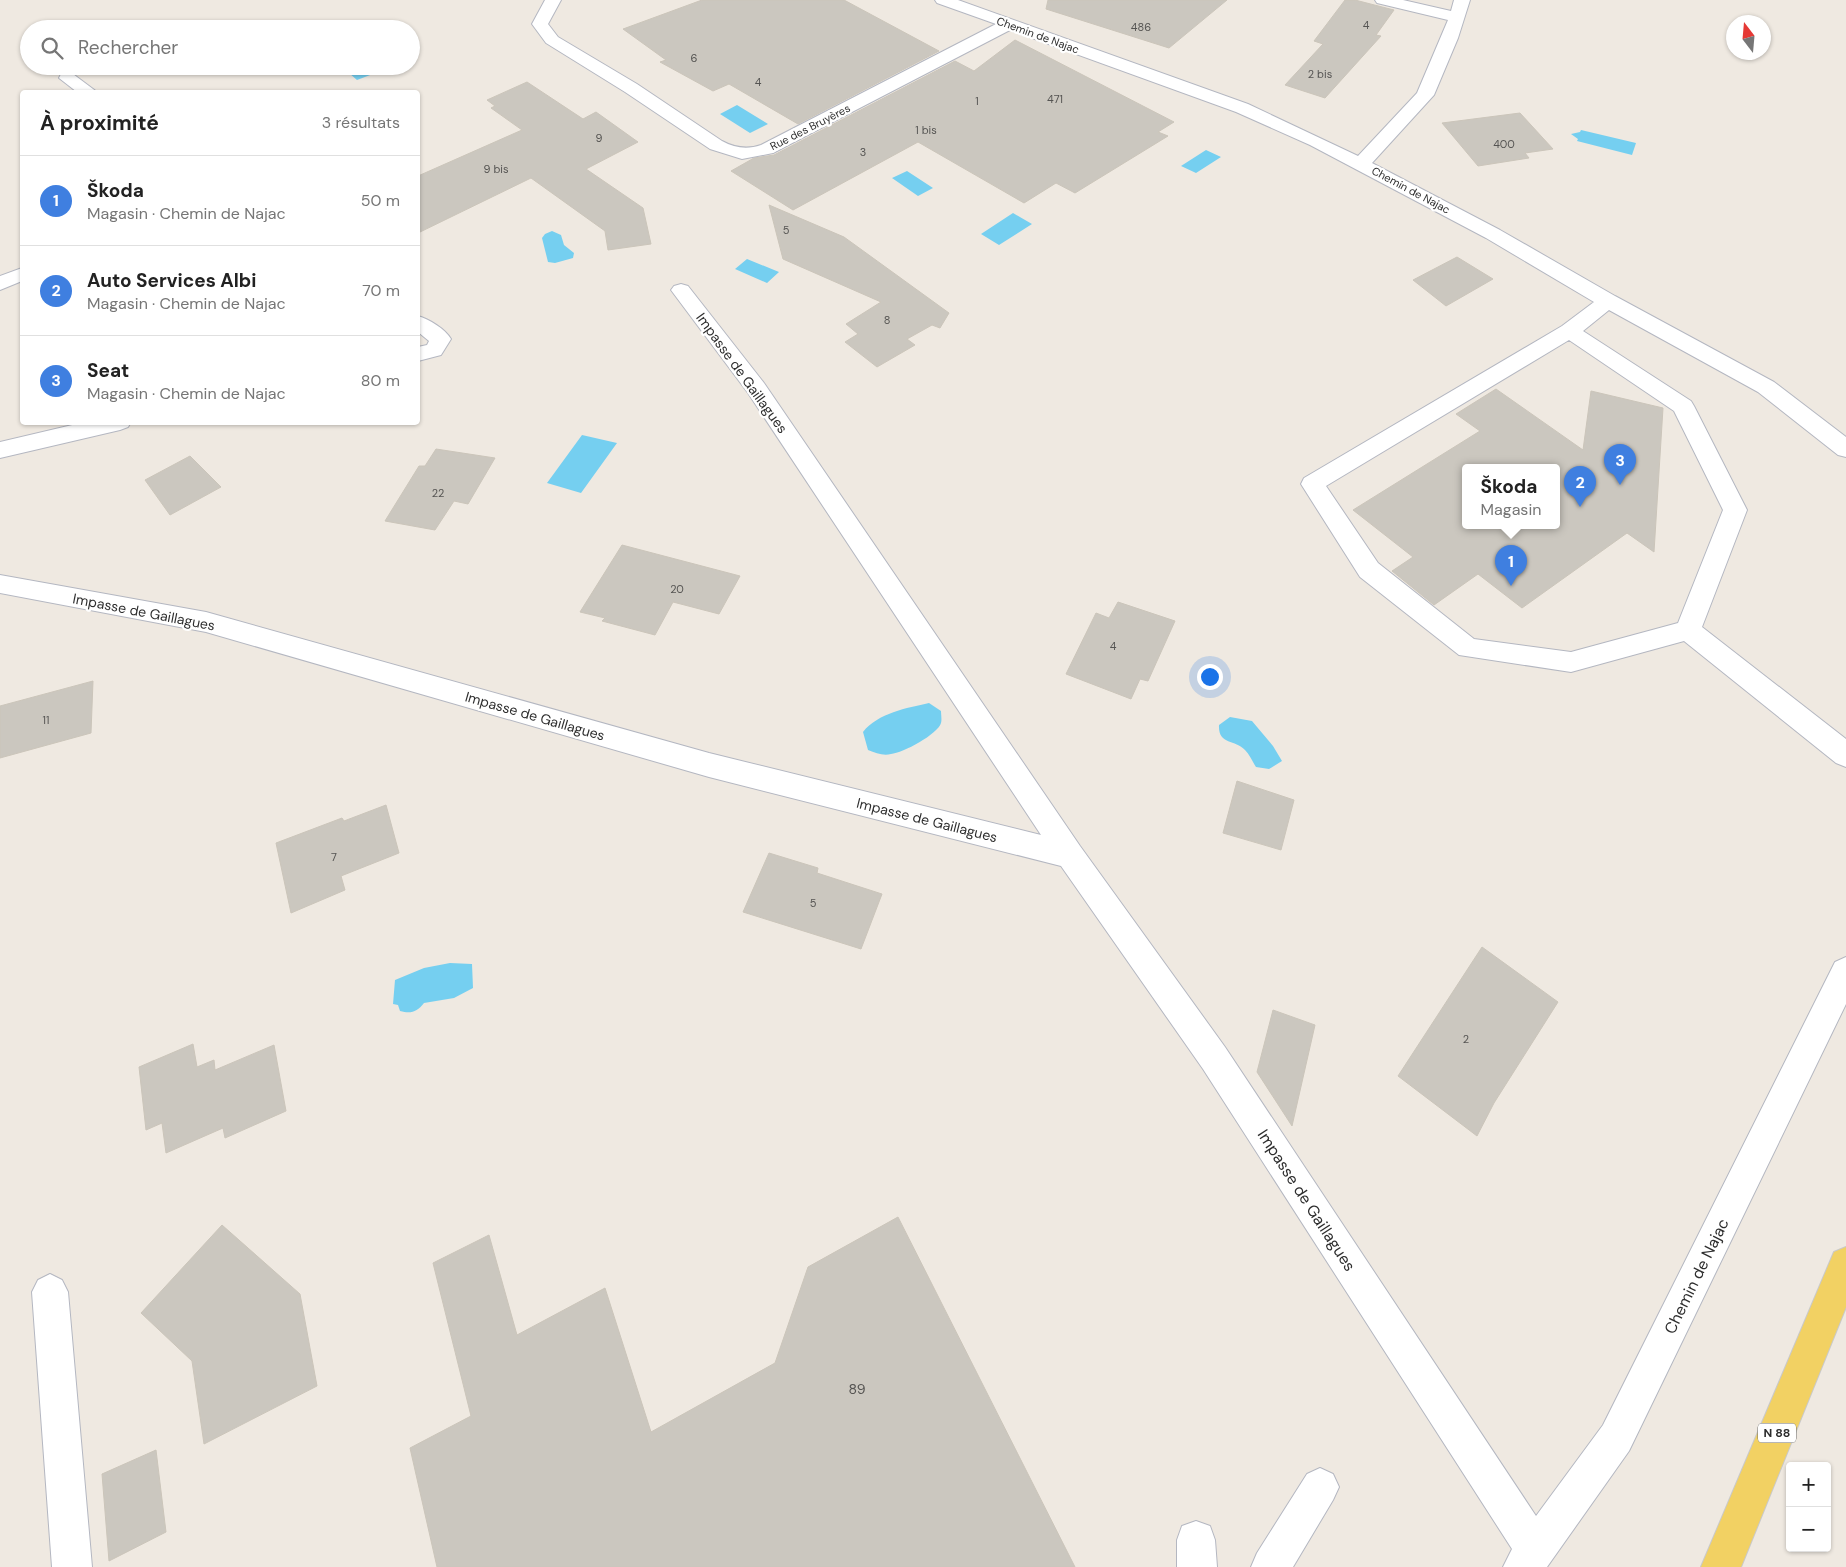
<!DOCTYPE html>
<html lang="fr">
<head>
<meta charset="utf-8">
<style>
	:root { --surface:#fff; --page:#f6f6f6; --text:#222; --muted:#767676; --line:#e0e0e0; --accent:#4264fb }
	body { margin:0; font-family:"DM Sans",sans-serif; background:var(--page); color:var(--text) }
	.controls { position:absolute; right:15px; bottom:15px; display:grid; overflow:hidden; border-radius:5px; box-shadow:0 1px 4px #0004 }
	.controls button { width:45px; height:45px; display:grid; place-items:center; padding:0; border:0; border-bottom:1px solid var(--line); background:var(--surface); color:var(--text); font:25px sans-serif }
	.compass { position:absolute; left:1726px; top:15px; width:45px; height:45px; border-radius:50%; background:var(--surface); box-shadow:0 1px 4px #0004; rotate:344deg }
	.you { position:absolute; left:1209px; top:676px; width:18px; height:18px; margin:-12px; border:4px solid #fff; border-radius:50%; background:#1a73e8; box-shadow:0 0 0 8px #1a73e833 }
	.badge { display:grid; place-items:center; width:32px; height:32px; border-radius:50%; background:var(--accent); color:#fff; font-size:16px; font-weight:700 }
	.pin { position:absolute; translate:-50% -41px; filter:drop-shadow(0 1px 2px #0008) }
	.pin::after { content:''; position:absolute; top:26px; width:18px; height:15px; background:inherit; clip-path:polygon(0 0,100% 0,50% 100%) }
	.popup { position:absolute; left:1462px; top:464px; width:98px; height:65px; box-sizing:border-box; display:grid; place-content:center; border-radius:5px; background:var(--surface); filter:drop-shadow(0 1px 4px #0005); font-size:16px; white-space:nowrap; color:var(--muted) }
	.popup b { font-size:19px; color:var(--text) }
	.popup::after { content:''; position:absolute; left:50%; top:100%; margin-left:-10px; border:10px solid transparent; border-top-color:var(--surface) }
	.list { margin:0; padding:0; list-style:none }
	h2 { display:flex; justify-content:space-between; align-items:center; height:65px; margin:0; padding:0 20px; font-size:21px }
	h2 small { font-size:16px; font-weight:400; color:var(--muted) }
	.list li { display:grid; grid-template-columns:32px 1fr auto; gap:15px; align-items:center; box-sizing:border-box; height:90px; padding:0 20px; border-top:1px solid var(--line) }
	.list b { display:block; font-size:19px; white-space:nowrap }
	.list p { margin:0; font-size:16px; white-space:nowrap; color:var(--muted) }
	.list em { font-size:16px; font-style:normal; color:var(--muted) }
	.icon { flex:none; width:28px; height:28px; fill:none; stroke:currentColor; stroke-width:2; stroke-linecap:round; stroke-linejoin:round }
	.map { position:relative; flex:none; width:1846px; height:1567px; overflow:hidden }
	.search { position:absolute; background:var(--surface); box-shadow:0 1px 4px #0004; left:20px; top:20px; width:400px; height:55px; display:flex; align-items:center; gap:12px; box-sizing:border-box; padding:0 18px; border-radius:28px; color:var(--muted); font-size:19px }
	.panel { position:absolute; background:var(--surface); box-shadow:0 1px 4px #0004; left:20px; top:90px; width:400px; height:335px; border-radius:5px }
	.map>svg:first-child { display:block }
	.water { fill:#75cff0 }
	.building { fill:#cbc7bf; stroke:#cbc5ba; fill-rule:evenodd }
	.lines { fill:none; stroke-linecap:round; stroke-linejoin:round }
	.minor-casing { stroke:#b4b7c1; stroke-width:2 }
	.major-casing { stroke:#c9c9c9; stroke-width:2 }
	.minor { fill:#fff; fill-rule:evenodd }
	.major { fill:#f2d163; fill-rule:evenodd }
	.labels { text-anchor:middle; stroke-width:4.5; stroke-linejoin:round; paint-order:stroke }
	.number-label { font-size:11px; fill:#555452 }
	.far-street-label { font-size:11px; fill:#2e2e2e; stroke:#fff }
	.shield { fill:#fff; stroke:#6d6d6d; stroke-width:1 }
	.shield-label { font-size:12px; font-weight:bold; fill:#2e2e2e }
	.street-label { font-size:14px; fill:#2e2e2e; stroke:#fff }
	.near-number-label { font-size:14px; fill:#555452 }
	.near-street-label { font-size:16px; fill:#2e2e2e; stroke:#fff }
</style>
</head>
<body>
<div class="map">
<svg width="1846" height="1567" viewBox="0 0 1846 1567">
	<rect width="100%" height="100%" fill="#efe9e1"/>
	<path class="water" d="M 341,66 L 371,66 L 378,72 L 357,80 Z
		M 737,105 L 768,124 L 750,133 L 720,114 Z
		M 1581,130 L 1636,143 L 1632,155 L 1577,141 L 1578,139 L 1571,134 L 1580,132 Z
		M 1206,150 L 1221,157 L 1196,173 L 1181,166 Z
		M 907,171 L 933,188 L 918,196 L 892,178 Z
		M 1013,213 L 1032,224 L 999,245 L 981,234 Z
		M 552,231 L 561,235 L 564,245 L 574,253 L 573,258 L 555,263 L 548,262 L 542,238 L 545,234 Z
		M 747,259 L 779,272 L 767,283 L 735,269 Z
		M 582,435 L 617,443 L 581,493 L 547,483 Z
		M 929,703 L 941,711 C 941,714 942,720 941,723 C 938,734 903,753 891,754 C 883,756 876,753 868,750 L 863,732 C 878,713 907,708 929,703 Z
		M 1230,717 L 1252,721 L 1273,746 L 1282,761 L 1269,769 L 1256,767 C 1252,761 1250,755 1245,750 C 1235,739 1218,745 1219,725 Z
		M 450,963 L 472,964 L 473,988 L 454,998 L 424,1003 C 417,1012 411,1014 400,1011 L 398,1005 L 393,1004 L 395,980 L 424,968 Z"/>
	<path class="building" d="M 702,0 L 844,0 L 939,51 L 798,124 L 729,84 L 713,91 L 660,62 L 666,60 L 623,29 Z
		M 1048,0 L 1227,0 L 1169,48 L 1046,9 Z
		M 1345,0 L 1355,0 L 1394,10 L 1376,35 L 1381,36 L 1325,98 L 1285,85 L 1323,44 L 1314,41 Z
		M 1015,40 L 1174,122 L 1158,132 L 1168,136 L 1075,193 L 1056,183 L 1024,203 L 918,142 L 793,210 L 731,171 L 754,158 L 774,155 L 955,61 L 974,71 Z
		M 527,82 L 583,119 L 596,112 L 638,142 L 586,169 L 643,208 L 651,244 L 608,250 L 605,231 L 531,178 L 418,233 L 418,176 L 522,130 L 491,108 L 495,106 L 487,100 Z
		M 1520,113 L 1553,149 L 1525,153 L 1529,158 L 1478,166 L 1442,123 Z
		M 769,205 L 844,237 L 949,313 L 940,328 L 932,325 L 907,339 L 915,345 L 877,367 L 845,342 L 858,334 L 846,324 L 881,302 L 783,259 Z
		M 1457,257 L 1493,279 L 1446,306 L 1413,280 Z
		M 1496,389 L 1583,450 L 1591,391 L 1663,408 L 1654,552 L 1627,533 L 1522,608 L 1478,574 L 1434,605 L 1392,571 L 1413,557 L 1353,510 L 1480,431 L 1456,414 ZM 1466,467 L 1556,467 L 1556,525 L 1466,525 Z
		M 436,449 L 495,458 L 468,504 L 454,501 L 435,530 L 385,521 L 419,466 L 425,466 Z
		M 190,456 L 221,487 L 170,515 L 145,480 Z
		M 622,545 L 740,576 L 719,614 L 673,602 L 655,635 L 602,621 L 605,618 L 580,612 Z
		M 1118,602 L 1175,621 L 1148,681 L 1140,679 L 1131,699 L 1066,674 L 1096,613 L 1109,618 Z
		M 93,681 L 91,733 L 0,758 L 0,706 Z
		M 1237,781 L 1294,800 L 1281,850 L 1223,833 Z
		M 386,805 L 399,853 L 341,876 L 345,890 L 291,913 L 276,843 L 342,818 L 344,821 Z
		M 769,853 L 818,868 L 817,873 L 882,894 L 861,949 L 743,912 Z
		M 1482,947 L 1558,1002 L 1494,1103 L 1477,1136 L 1398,1076 Z
		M 1273,1010 L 1315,1025 L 1292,1126 L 1257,1072 Z
		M 193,1044 L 197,1067 L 214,1060 L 215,1070 L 274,1045 L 286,1111 L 225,1138 L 223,1128 L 166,1153 L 162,1123 L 146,1130 L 139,1067 Z
		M 898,1217 L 1075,1567 L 437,1567 L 410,1448 L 471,1416 L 433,1263 L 489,1235 L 517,1335 L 605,1288 L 651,1432 L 775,1363 L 808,1267 Z
		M 222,1225 L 300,1294 L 317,1386 L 204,1444 L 192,1361 L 141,1313 Z
		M 156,1450 L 166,1532 L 109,1561 L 102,1474 Z"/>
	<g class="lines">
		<g class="minor-casing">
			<path id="minor" d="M 545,0 L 561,0 L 548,24 L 558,37 L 637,84 L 722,141 C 735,148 747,150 761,145 L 996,24 L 937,3 L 935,0 L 958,0 L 1248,104 L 1358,156 L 1417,93 L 1448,20 L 1377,3 L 1375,0 L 1403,0 L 1451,11 L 1454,0 L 1470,0 L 1458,38 L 1434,95 L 1372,163 L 1500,230 L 1615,296 L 1774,382 L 1846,437 L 1846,457 L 1838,455 L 1758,392 L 1609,310 L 1583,331 L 1691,401 L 1694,406 L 1747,510 L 1702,627 L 1846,739 L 1846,767 L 1836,763 L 1684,641 L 1571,672 L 1459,655 L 1360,577 L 1301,484 L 1304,478 L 1562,326 L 1594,302 L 1486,238 L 1310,145 L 1236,112 L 1010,30 L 773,153 L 742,159 L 710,149 L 625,92 L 546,43 L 532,24 ZM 1569,340 L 1674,411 L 1723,510 L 1678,623 L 1571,652 L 1474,639 L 1378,563 L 1326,486 Z
				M 67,73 L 73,74 L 97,92 L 77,92 L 59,78 L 61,74 Z
				M 22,268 L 22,281 L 0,290 L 0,276 Z
				M 681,284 L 688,286 L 764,383 L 1080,846 L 1225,1047 L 1536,1516 L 1603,1425 L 1835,962 L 1846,957 L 1846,1004 L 1629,1451 L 1547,1567 L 1503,1567 L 1512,1549 L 1203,1069 L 1061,866 L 709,777 L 206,632 L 0,593 L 0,575 L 206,612 L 709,753 L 1041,835 L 748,393 L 671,290 L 674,286 Z
				M 418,316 C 429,319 445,329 451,339 L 441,355 L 418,361 L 418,347 L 427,345 L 429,341 L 418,332 Z
				M 85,422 L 131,422 L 128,427 L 120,430 L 0,458 L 0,442 Z
				M 50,1274 L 62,1280 L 68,1292 L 92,1567 L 52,1567 L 32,1292 L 38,1280 Z
				M 1320,1468 L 1333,1474 L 1339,1487 L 1333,1500 L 1293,1567 L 1251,1567 L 1257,1553 L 1307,1474 Z
				M 1196,1521 L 1210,1526 L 1215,1540 L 1217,1567 L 1177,1567 L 1177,1540 L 1182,1526 Z"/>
		</g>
		<g class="major-casing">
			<path id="major" d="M 1846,1247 L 1846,1307 L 1741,1567 L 1701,1567 L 1834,1252 Z"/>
		</g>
		<use href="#minor" class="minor"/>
		<use href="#major" class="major"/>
	</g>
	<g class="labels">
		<g class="number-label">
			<text x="1366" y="29">4</text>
			<text x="1141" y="31">486</text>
			<text x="694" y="62">6</text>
			<text x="1320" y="78">2 bis</text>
			<text x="758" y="86">4</text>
			<text x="1055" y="103">471</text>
			<text x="977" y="105">1</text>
			<text x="926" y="134">1 bis</text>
			<text x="599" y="142">9</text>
			<text x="1504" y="148">400</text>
			<text x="863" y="156">3</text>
			<text x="496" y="173">9 bis</text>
			<text x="786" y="234">5</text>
			<text x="887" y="324">8</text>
			<text x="438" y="497">22</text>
			<text x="677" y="593">20</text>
			<text x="1113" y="650">4</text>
			<text x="46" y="724">11</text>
			<text x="334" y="861">7</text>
			<text x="813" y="907">5</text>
			<text x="1466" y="1043">2</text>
		</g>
		<g class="far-street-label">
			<text transform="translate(1038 35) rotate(20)" y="4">Chemin de Najac</text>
			<text transform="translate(810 127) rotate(-27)" y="4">Rue des Bruyères</text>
			<text transform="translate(1411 190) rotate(28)" y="4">Chemin de Najac</text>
		</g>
		<rect class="shield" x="1758" y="1423.5" width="38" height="19" rx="4"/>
		<g class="shield-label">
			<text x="1777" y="1437">N 88</text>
		</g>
		<g class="street-label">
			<text transform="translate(742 373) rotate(54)" y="5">Impasse de Gaillagues</text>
			<text transform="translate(144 612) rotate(11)" y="5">Impasse de Gaillagues</text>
			<text transform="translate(535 716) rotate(16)" y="5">Impasse de Gaillagues</text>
			<text transform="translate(927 820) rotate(14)" y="5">Impasse de Gaillagues</text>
		</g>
		<g class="near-number-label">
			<text x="857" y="1394">89</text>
		</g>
		<g class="near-street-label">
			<text transform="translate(1307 1200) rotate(57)" y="6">Impasse de Gaillagues</text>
			<text transform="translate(1696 1276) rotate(-64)" y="6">Chemin de Najac</text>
		</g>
	</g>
</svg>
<div class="controls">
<button>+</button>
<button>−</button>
</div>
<svg class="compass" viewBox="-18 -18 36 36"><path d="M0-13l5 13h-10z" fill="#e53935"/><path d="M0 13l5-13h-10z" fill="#767676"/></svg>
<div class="you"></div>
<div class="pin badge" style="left:1511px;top:586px;background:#3f7fe0">1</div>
<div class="popup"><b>Škoda</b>Magasin</div>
<div class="pin badge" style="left:1580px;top:507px;background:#3f7fe0">2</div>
<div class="pin badge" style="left:1620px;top:485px;background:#3f7fe0">3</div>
<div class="search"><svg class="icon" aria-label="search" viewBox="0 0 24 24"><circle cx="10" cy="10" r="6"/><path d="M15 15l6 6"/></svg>Rechercher</div>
<section class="panel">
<h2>À proximité<small>3 résultats</small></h2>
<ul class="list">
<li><span class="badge" style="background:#3f7fe0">1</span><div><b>Škoda</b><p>Magasin · Chemin de Najac</p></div><em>50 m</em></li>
<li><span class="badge" style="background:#3f7fe0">2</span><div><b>Auto Services Albi</b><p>Magasin · Chemin de Najac</p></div><em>70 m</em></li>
<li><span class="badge" style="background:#3f7fe0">3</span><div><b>Seat</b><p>Magasin · Chemin de Najac</p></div><em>80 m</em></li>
</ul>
</section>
</div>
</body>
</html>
